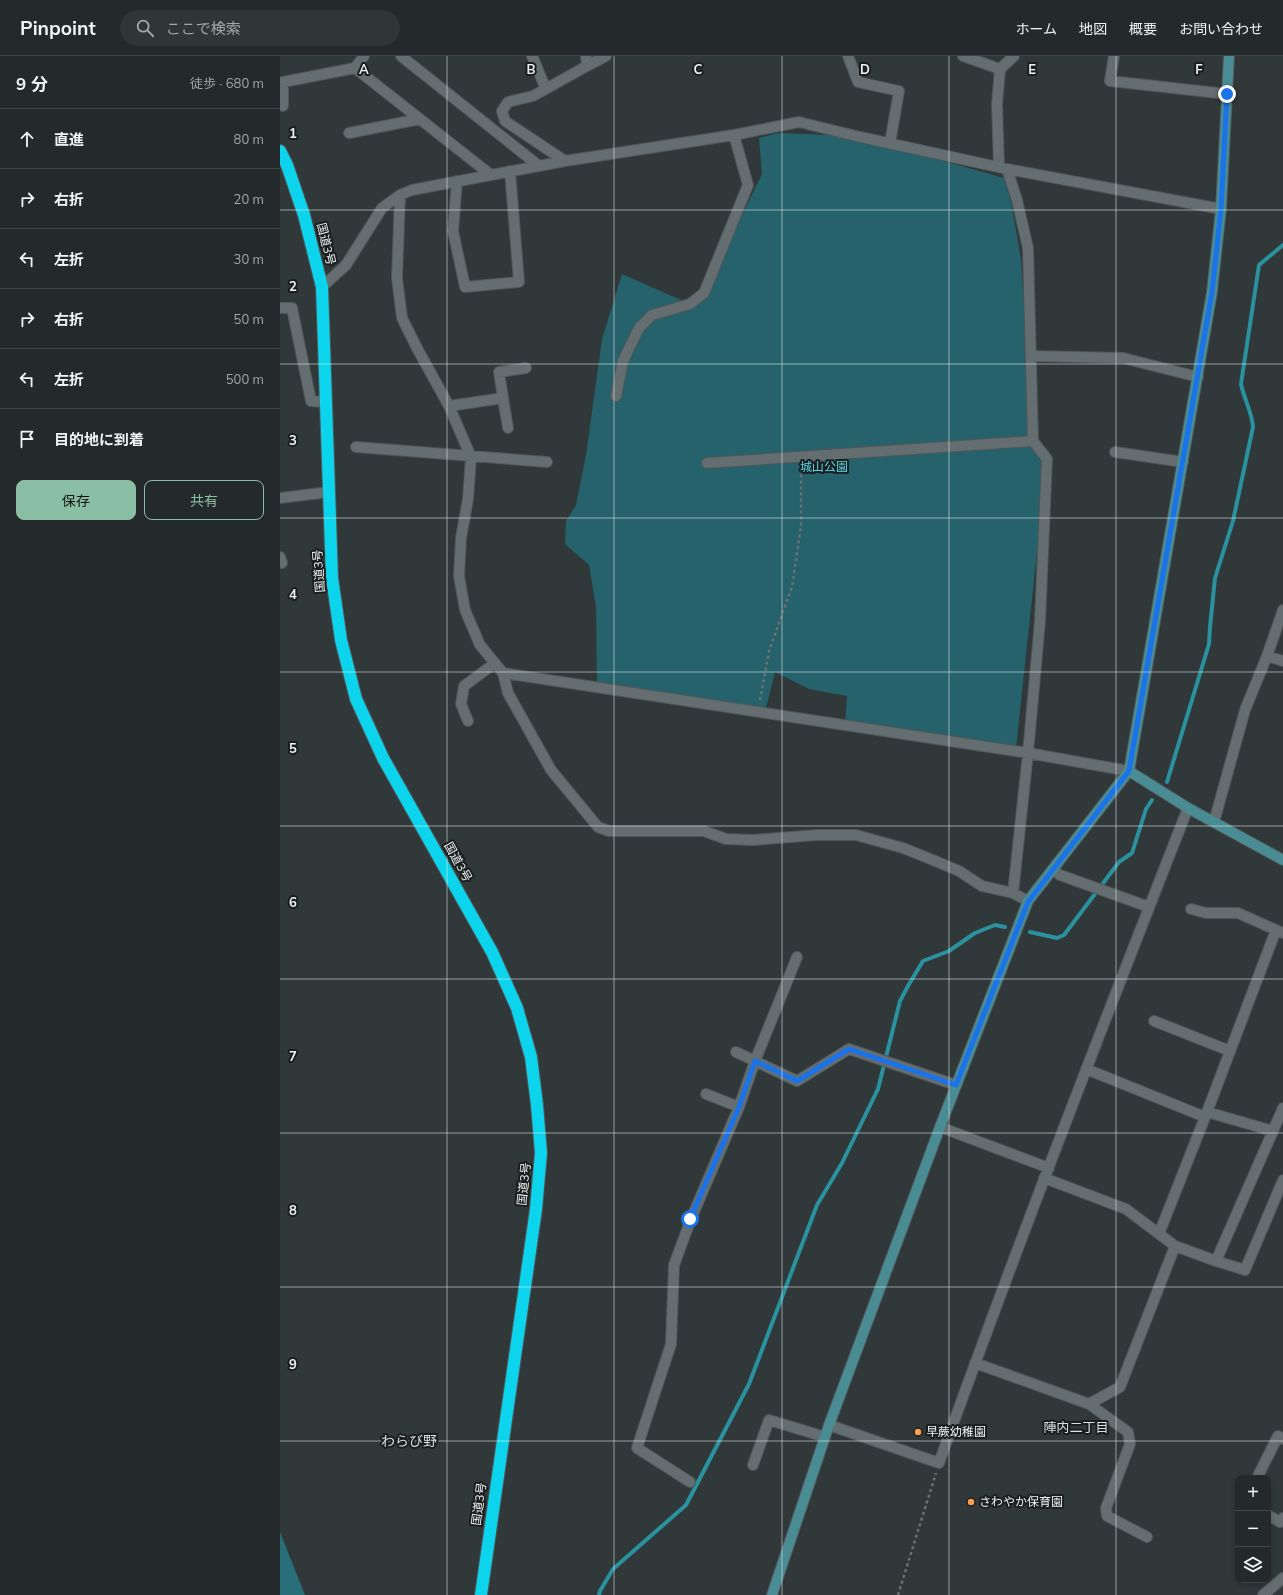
<!DOCTYPE html>
<html lang="ja">
<head>
<meta charset="utf-8">
<style>
	:root { --surface:#242a2b; --page:#303637; --text:#f1f3f6; --muted:#a3a7a9; --line:#414647; --accent:#8abfa5 }
	body { margin:0; font-family:Mulish,"Noto Sans JP",sans-serif; background:var(--page); color:var(--text) }
	.controls { position:absolute; right:12px; bottom:12px; display:grid; overflow:hidden; border-radius:8px; box-shadow:0 2px 6px #0003 }
	.controls button { width:36px; height:36px; display:grid; place-items:center; padding:0; border:0; border-bottom:1px solid var(--line); background:var(--surface); color:var(--text); font:20px sans-serif }
	.stop { position:absolute; width:12px; height:12px; margin:-9px; border:3px solid #1a73e8; border-radius:50%; background:#fff }
	.stop.end { background:#1a73e8; border-color:#fff; box-shadow:0 1px 4px #0008 }
	.list { margin:0; padding:0; list-style:none }
	h2 { display:flex; justify-content:space-between; align-items:center; height:52px; margin:0; padding:0 16px; font-size:17px }
	h2 small { font-size:13px; font-weight:400; color:var(--muted) }
	.list li { display:grid; grid-template-columns:26px 1fr auto; gap:12px; align-items:center; box-sizing:border-box; height:60px; padding:0 16px; border-top:1px solid var(--line) }
	.list b { display:block; font-size:15px; white-space:nowrap }
	.list em { font-size:13px; font-style:normal; color:var(--muted) }
	.actions { display:flex; gap:8px; padding:12px 16px }
	.actions a { flex:1; padding:9px 0; border:1px solid var(--accent); border-radius:8px; text-align:center; font-size:14px; color:var(--accent) }
	.actions .main { background:var(--accent); color:#111 }
	.icon { flex:none; width:22px; height:22px; fill:none; stroke:currentColor; stroke-width:2; stroke-linecap:round; stroke-linejoin:round }
	.map { position:relative; flex:none; width:1003px; height:1539px; overflow:hidden }
	header { display:flex; align-items:center; gap:24px; box-sizing:border-box; height:56px; padding:0 20px; background:var(--surface); border-bottom:1px solid var(--line) }
	header strong { font-size:19px }
	nav { display:flex; gap:22px; margin-inline-start:auto; font-size:14px }
	.search { width:280px; height:36px; background:var(--page); display:flex; align-items:center; gap:10px; box-sizing:border-box; padding:0 14px; border-radius:22px; color:var(--muted); font-size:15px }
	main { display:flex }
	aside { flex:1; background:var(--surface) }
	.map>svg:first-child { display:block }
	.green { fill:#25626b }
	.forest { fill:#2a6e79 }
	.lines { fill:none; stroke-linecap:round; stroke-linejoin:round }
	.stream { stroke:#2a919f; stroke-width:4 }
	.street-casing { stroke:#4f5658; stroke-width:12 }
	.secondary-casing { stroke:#4f5658; stroke-width:12 }
	.highway-casing { stroke:#4f5658; stroke-width:14 }
	.path { stroke:#6a7172; stroke-width:2.5; stroke-dasharray:3 3; stroke-linecap:butt }
	.street { stroke:#646d6f; stroke-width:10 }
	.secondary { stroke:#4a8c94; stroke-width:10 }
	.highway { stroke:#0cd4ec; stroke-width:12 }
	.route { stroke:#1a73e8; stroke-width:5 }
	.grid { fill:none; stroke:#edf2f3; stroke-width:1; stroke-opacity:0.55 }
	.poi-dot { fill:#fa9f4f; stroke:#1b1e1f; stroke-width:1.5 }
	.labels { text-anchor:middle; stroke-width:4; stroke-linejoin:round; paint-order:stroke }
	.street-label { font-size:12px; fill:#edf2f3; stroke:#1b1e1f }
	.park-label { font-size:12px; fill:#57dbee; stroke:#1b1e1f }
	.poi-label { font-size:12px; fill:#edf2f3; stroke:#1b1e1f; text-anchor:start }
	.neighbourhood-label { font-size:13px; fill:#d6e1e2; stroke:#1b1e1f }
	.quarter-label { font-size:14px; fill:#d6e1e2; stroke:#1b1e1f }
	.grid-label { font-size:13px; text-anchor:middle; font-weight:bold; fill:#edf2f3; stroke:#1b1e1f; stroke-width:4; stroke-linejoin:round; paint-order:stroke }
</style>
</head>
<body>
<header>
<strong>Pinpoint</strong>
<div class="search"><svg class="icon" aria-label="search" viewBox="0 0 24 24"><circle cx="10" cy="10" r="6"/><path d="M15 15l6 6"/></svg>ここで検索</div>
<nav><a>ホーム</a><a>地図</a><a>概要</a><a>お問い合わせ</a></nav>
</header>
<main>
<aside>
<h2>9 分<small>徒歩 · 680 m</small></h2>
<ul class="list">
<li><svg class="icon" aria-label="ahead" viewBox="0 0 24 24"><path d="M12 20V5M6 11l6-6 6 6"/></svg><div><b>直進</b></div><em>80 m</em></li>
<li><svg class="icon" aria-label="right" viewBox="0 0 24 24"><path d="M7 20v-9h11M14 6l5 5-5 5"/></svg><div><b>右折</b></div><em>20 m</em></li>
<li><svg class="icon" aria-label="left" viewBox="0 0 24 24"><path d="M17 20v-9H6M10 6l-5 5 5 5"/></svg><div><b>左折</b></div><em>30 m</em></li>
<li><svg class="icon" aria-label="right" viewBox="0 0 24 24"><path d="M7 20v-9h11M14 6l5 5-5 5"/></svg><div><b>右折</b></div><em>50 m</em></li>
<li><svg class="icon" aria-label="left" viewBox="0 0 24 24"><path d="M17 20v-9H6M10 6l-5 5 5 5"/></svg><div><b>左折</b></div><em>500 m</em></li>
<li><svg class="icon" aria-label="arrive" viewBox="0 0 24 24"><path d="M6 21V4h12l-3 4 3 4H6"/></svg><div><b>目的地に到着</b></div></li>
</ul>
<div class="actions"><a class="main">保存</a><a>共有</a></div>
</aside>
<div class="map">
<svg width="1003" height="1539" viewBox="0 0 1003 1539">
	<rect width="100%" height="100%" fill="#303839"/>
	<path class="green" d="M 498,77 L 576,80 L 724,122 L 732,150 L 741,204 L 753,385 L 767,403 L 736,692 L 565,670 L 567,640 L 529,633 L 495,616 L 486,652 L 317,632 L 316,551 L 309,509 L 285,488 L 286,465 L 296,449 L 306,399 L 322,283 L 342,218 L 410,248 L 424,237 L 482,118 L 479,82 Z"/>
	<path class="forest" d="M 0,1476 L 25,1539 L 0,1539 Z"/>
	<g class="lines">
		<path class="stream" d="M 887,726 L 929,588 L 930,571 L 935,522 L 953,465 L 973,371 C 972,356 964,343 961,328 L 979,209 L 1003,189
			M 750,876 L 777,882 L 784,879 L 839,806 L 852,797 L 866,753 L 872,744
			M 319,1539 L 320,1535 L 333,1513 L 406,1449 L 469,1328 L 537,1149 L 562,1107 L 598,1033 L 620,945 L 628,930 L 643,905 L 669,895 L 695,877 L 715,869 L 725,871"/>
		<g class="street-casing">
			<path id="street" d="M 121,0 L 259,110
				M 252,0 L 266,33
				M 568,0 L 578,26 L 619,35 L 610,87
				M 683,0 L 720,13
				M 834,0 L 830,25 L 947,38
				M 307,10 L 326,0
				M 75,12 L 84,0
				M 3,50 L 3,26 L 75,12 L 211,119
				M 69,77 L 140,63
				M 285,105 L 225,65 L 222,55 L 228,46 L 253,40 L 307,10 L 306,0
				M 719,111 L 717,48 L 720,13 L 734,0
				M 727,113 L 737,144 L 748,192 L 753,385 L 767,403 L 760,565 L 748,697 L 733,837
				M 177,125 L 173,175 L 185,231 L 239,226 L 230,115
				M 120,139 L 117,222 L 122,262 L 138,294 L 169,350 L 191,401 L 188,443 L 181,482 L 179,520 L 185,554 L 200,589 L 223,617 L 228,637 L 271,714 L 318,771 L 329,775 L 424,775 L 446,783 L 473,784 L 537,779 L 576,779 L 623,792 L 648,802 L 679,815 L 702,830 L 733,837 L 748,845
				M 42,231 L 66,209 L 102,152 L 120,139 L 132,134 L 285,105 L 454,79 L 519,66 L 576,80 L 727,113 L 941,153
				M 0,252 L 12,252 L 31,345 L 46,346
				M 751,300 L 843,302 L 918,321
				M 336,340 L 343,305 L 359,272 L 372,259 L 410,248 L 424,237 L 468,129 L 454,79
				M 223,342 L 228,372
				M 169,350 L 223,342 L 219,316 L 246,312
				M 76,391 L 267,406
				M 835,396 L 903,406
				M 427,407 L 753,385
				M 0,442 L 49,436
				M 0,501 L 2,507
				M 987,600 L 1003,605
				M 223,617 L 748,697 L 849,715
				M 188,665 L 181,648 L 184,630 L 215,607
				M 934,766 L 965,654 L 987,600 L 1003,554
				M 773,814 L 780,819 L 869,851
				M 911,853 L 926,857 L 958,857 L 996,874
				M 874,965 L 950,995
				M 456,996 L 517,1025 L 569,993 L 676,1029
				M 806,1013 L 925,1061
				M 426,1038 L 459,1051 L 475,1005 L 517,901
				M 660,1071 L 769,1112
				M 993,1075 L 927,1056 L 996,874 L 1003,877
				M 764,1122 L 846,1153 L 895,1190 L 936,1205 L 1003,1052
				M 879,1178 L 927,1056
				M 936,1205 L 965,1214 L 1003,1124
				M 695,1307 L 809,1348 L 840,1331 L 895,1190
				M 809,1348 L 848,1376 L 850,1388 L 826,1452 L 827,1460 L 867,1481
				M 549,1369 L 659,1407 C 738,1187 823,969 908,752
				M 473,1409 L 489,1364 L 545,1381
				M 977,1422 L 998,1380 L 1003,1383
				M 410,1426 L 357,1392 L 391,1288 L 394,1209 L 411,1163 L 459,1051
				M 988,1459 L 1000,1466 L 1003,1462
				M 983,1539 L 1003,1522"/>
		</g>
		<g class="secondary-casing">
			<path id="secondary" d="M 849,715 L 908,752 L 1003,804
				M 492,1539 L 549,1369 L 660,1071 L 748,845 L 849,715 L 932,236 L 941,153 L 949,0"/>
		</g>
		<g class="highway-casing">
			<path id="highway" d="M 0,95 L 7,109 L 24,159 L 42,231 L 52,522 L 61,584 L 76,643 L 103,702 L 212,896 L 237,952 L 251,1001 L 257,1049 L 261,1097 L 256,1153 L 201,1539"/>
		</g>
		<path class="path" d="M 480,644 L 489,595 L 512,531 L 521,470 L 521,411
			M 618,1539 L 656,1417"/>
		<use href="#street" class="street"/>
		<use href="#secondary" class="secondary"/>
		<use href="#highway" class="highway"/>
	</g>
	<g class="lines">
		<path class="route" d="M 410,1163 L 459,1051 L 475,1005 L 517,1025 L 569,993 L 676,1029 L 748,846 L 849,715 L 932,236 L 941,153 L 947,38"/>
	</g>
	<path class="grid" d="M 167,0 L 167,1539M 334,0 L 334,1539M 502,0 L 502,1539M 669,0 L 669,1539M 836,0 L 836,1539M 0,154 L 1003,154M 0,308 L 1003,308M 0,462 L 1003,462M 0,616 L 1003,616M 0,770 L 1003,770M 0,923 L 1003,923M 0,1077 L 1003,1077M 0,1231 L 1003,1231M 0,1385 L 1003,1385"/>
	<g class="poi-dot">
		<circle cx="638" cy="1376" r="4"/>
		<circle cx="691" cy="1446" r="4"/>
	</g>
	<g class="labels">
		<g class="street-label">
			<text transform="translate(46 188) rotate(76)" y="4">国道3号</text>
			<text transform="translate(39 515) rotate(-94)" y="4">国道3号</text>
			<text transform="translate(178 806) rotate(61)" y="4">国道3号</text>
			<text transform="translate(244 1128) rotate(-84)" y="4">国道3号</text>
			<text transform="translate(199 1448) rotate(-82)" y="4">国道3号</text>
		</g>
		<g class="park-label">
			<text x="544" y="415">城山公園</text>
		</g>
		<g class="poi-label">
			<text x="646" y="1380">早蕨幼稚園</text>
			<text x="699" y="1450">さわやか保育園</text>
		</g>
		<g class="neighbourhood-label">
			<text x="796" y="1376">陣内二丁目</text>
		</g>
		<g class="quarter-label">
			<text x="129" y="1390">わらび野</text>
		</g>
	</g>
	<g class="grid-label">
		<text x="84" y="18">A</text>
		<text x="251" y="18">B</text>
		<text x="418" y="18">C</text>
		<text x="585" y="18">D</text>
		<text x="752" y="18">E</text>
		<text x="919" y="18">F</text>
		<text x="13" y="82">1</text>
		<text x="13" y="235">2</text>
		<text x="13" y="389">3</text>
		<text x="13" y="543">4</text>
		<text x="13" y="697">5</text>
		<text x="13" y="851">6</text>
		<text x="13" y="1005">7</text>
		<text x="13" y="1159">8</text>
		<text x="13" y="1313">9</text>
	</g>
</svg>
<div class="controls">
<button>+</button>
<button>−</button>
<button><svg class="icon" aria-label="layers" viewBox="0 0 24 24"><path d="M12 4l9 5-9 5-9-5zM3 14l9 5 9-5"/></svg></button>
</div>
<div class="stop" style="left:410px;top:1163px"></div>
<div class="stop end" style="left:947px;top:38px"></div>
</div>
</main>
</body>
</html>
